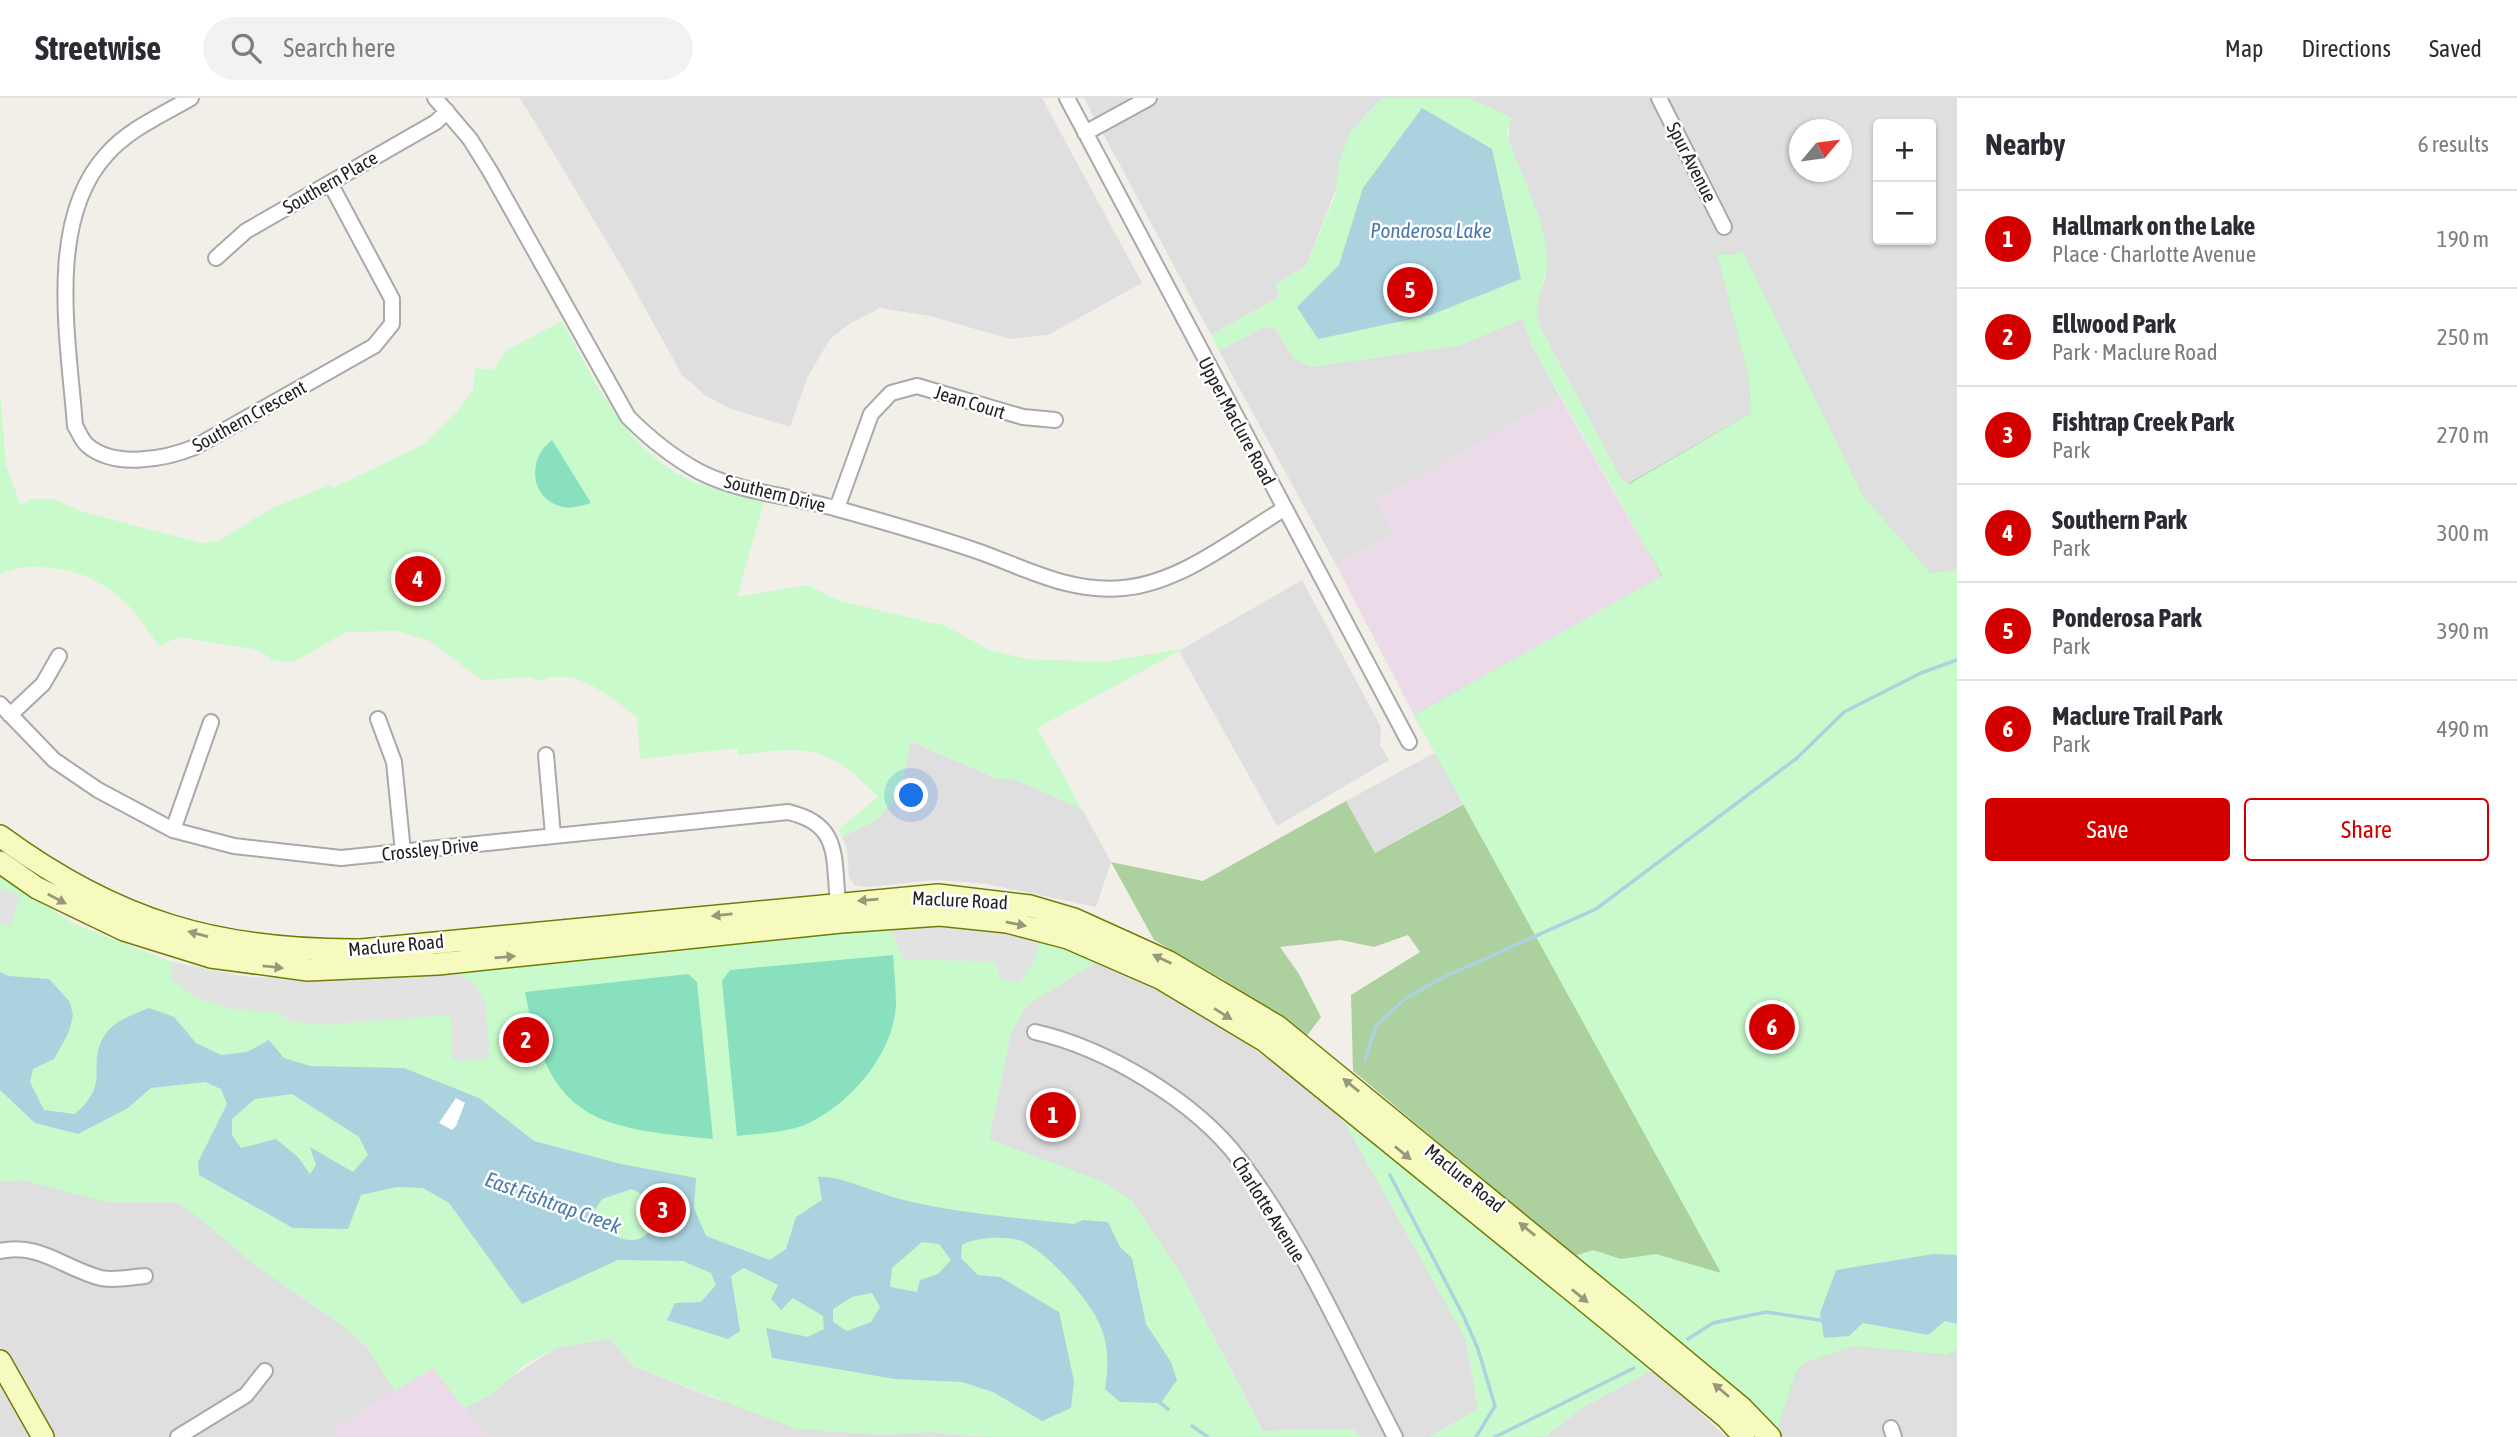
<!DOCTYPE html>
<html lang="en">
<head>
<meta charset="utf-8">
<style>
	:root { --surface:#fff; --page:#f2f2f3; --text:#2b2b33; --muted:#7c7c81; --line:#e1e1e2; --accent:#d40000 }
	body { margin:0; font-family:"Asap Condensed",sans-serif; background:var(--page); color:var(--text) }
	.controls { position:absolute; right:21px; top:21px; display:grid; overflow:hidden; border-radius:7px; box-shadow:0 2px 5px #0004 }
	.controls button { width:63px; height:63px; display:grid; place-items:center; padding:0; border:0; border-bottom:2px solid var(--line); background:var(--surface); color:var(--text); font:35px sans-serif }
	.compass { position:absolute; left:1789px; top:21px; width:63px; height:63px; border-radius:50%; background:var(--surface); box-shadow:0 2px 5px #0004; rotate:61deg }
	.you { position:absolute; left:912px; top:698px; width:24px; height:24px; margin:-18px; border:5px solid #fff; border-radius:50%; background:#1a73e8; box-shadow:0 0 0 10px #1a73e833 }
	.badge { display:grid; place-items:center; width:46px; height:46px; border-radius:50%; background:var(--accent); color:#fff; font-size:23px; font-weight:700 }
	.pin { position:absolute; translate:-50% -50%; border:4px solid #fff; box-shadow:0 2px 7px #0006 }
	.list { margin:0; padding:0; list-style:none }
	h2 { display:flex; justify-content:space-between; align-items:center; height:91px; margin:0; padding:0 28px; font-size:30px }
	h2 small { font-size:23px; font-weight:400; color:var(--muted) }
	.list li { display:grid; grid-template-columns:46px 1fr auto; gap:21px; align-items:center; box-sizing:border-box; height:98px; padding:0 28px; border-top:2px solid var(--line) }
	.list b { display:block; font-size:26px; white-space:nowrap }
	.list p { margin:0; font-size:23px; white-space:nowrap; color:var(--muted) }
	.list em { font-size:23px; font-style:normal; color:var(--muted) }
	.actions { display:flex; gap:14px; padding:21px 28px }
	.actions a { flex:1; padding:16px 0; border:2px solid var(--accent); border-radius:7px; text-align:center; font-size:24px; color:var(--accent) }
	.actions .main { background:var(--accent); color:#fff }
	.icon { flex:none; width:38px; height:38px; fill:none; stroke:currentColor; stroke-width:2; stroke-linecap:round; stroke-linejoin:round }
	.map { position:relative; flex:none; width:1957px; height:1339px; overflow:hidden }
	header { display:flex; align-items:center; gap:42px; box-sizing:border-box; height:98px; padding:0 35px; background:var(--surface); border-bottom:2px solid var(--line) }
	header strong { font-size:33px }
	nav { display:flex; gap:38px; margin-inline-start:auto; font-size:24px }
	.search { width:490px; height:63px; background:var(--page); display:flex; align-items:center; gap:18px; box-sizing:border-box; padding:0 24px; border-radius:38px; color:var(--muted); font-size:26px }
	main { display:flex }
	aside { flex:1; background:var(--surface) }
	.map>svg:first-child { display:block }
	.residential { fill:#e0dfdf; fill-rule:evenodd }
	.industrial { fill:#ebdbe8 }
	.forest { fill:#add19e }
	.park { fill:#c8facc }
	.pitch { fill:#88e0be }
	.parking { fill:#e2e2e2 }
	.water { fill:#aad3df; fill-rule:evenodd }
	.pier { fill:#fff }
	.lines { fill:none; stroke-linecap:round; stroke-linejoin:round }
	.stream { stroke:#aad3df; stroke-width:3.5 }
	.street-casing { stroke:#a9a9a9; stroke-width:18 }
	.secondary-casing { stroke:#707d05; stroke-width:24 }
	.street { stroke:#fff; stroke-width:14 }
	.secondary { stroke:#f7fabf; stroke-width:21 }
	.oneway { fill:#979978 }
	.labels { text-anchor:middle; stroke-width:5; stroke-linejoin:round; paint-order:stroke }
	.street-label { font-size:19px; fill:#222; stroke:#fff }
	.water-label { font-size:21px; font-style:italic; fill:#4a7aab; stroke:#fff }
</style>
</head>
<body>
<header>
<strong>Streetwise</strong>
<div class="search"><svg class="icon" aria-label="search" viewBox="0 0 24 24"><circle cx="10" cy="10" r="6"/><path d="M15 15l6 6"/></svg>Search here</div>
<nav><a>Map</a><a>Directions</a><a>Saved</a></nav>
</header>
<main>
<div class="map">
<svg width="1957" height="1339" viewBox="0 0 1957 1339">
	<rect width="100%" height="100%" fill="#f2efe9"/>
	<path class="residential" d="M 520,0 L 1042,0 L 1142,185 L 1048,237 L 1010,241 L 930,218 L 880,210 L 849,226 L 830,241 L 807,280 L 790,329 L 729,310 L 706,298 L 682,277 L 625,174 Z
		M 1084,0 L 1383,0 L 1364,19 L 1306,168 L 1277,186 L 1279,199 L 1211,237 Z
		M 1470,0 L 1957,0 L 1957,472 L 1931,475 L 1863,398 L 1743,153 L 1731,157 L 1717,156 L 1748,277 L 1751,315 L 1629,386 L 1622,383 L 1540,229 L 1534,210 L 1546,179 L 1537,120 L 1509,43 L 1509,25 ZM 1878,26 L 1931,26 L 1931,142 L 1878,142 ZM 1800,32 L 1842,32 L 1842,74 L 1800,74 Z
		M 1523,220 L 1531,246 L 1560,299 L 1376,402 L 1394,435 L 1336,467 L 1219,253 L 1262,230 L 1275,230 L 1293,259 L 1311,269 L 1460,247 Z
		M 1302,482 L 1381,629 L 1380,647 L 1389,662 L 1277,728 L 1179,553 Z
		M 910,643 L 998,681 L 1014,681 L 1082,711 L 1111,764 L 1096,809 L 987,786 L 937,782 L 866,789 L 854,787 L 849,779 L 847,751 L 842,739 L 876,722 Z
		M 1436,654 L 1464,705 L 1375,755 L 1346,703 Z
		M 1098,863 L 1152,887 L 1209,919 L 1296,981 L 1344,1023 L 1466,1241 L 1478,1311 L 1430,1339 L 1361,1339 L 1352,1331 L 1263,1333 L 1180,1174 L 1131,1102 L 989,1041 L 1011,935 L 1027,906 Z
		M 21,1082 L 146,1103 L 176,1104 L 201,1121 L 256,1168 L 337,1223 L 367,1249 L 395,1293 L 335,1329 L 339,1339 L 50,1339 L 0,1249 L 0,1083 Z
		M 610,1240 L 633,1268 L 710,1299 L 825,1333 L 879,1336 L 932,1334 L 984,1339 L 487,1339 L 464,1310 L 556,1250 Z
		M 1854,1248 L 1947,1257 L 1957,1251 L 1957,1339 L 1783,1339 L 1777,1332 L 1796,1273 L 1804,1265 Z
		M 0,1270 L 41,1339 L 0,1339 Z
		M 1654,1271 L 1726,1339 L 1545,1339 L 1583,1309 Z"/>
	<path class="industrial" d="M 1560,299 L 1662,479 L 1414,617 L 1336,467 L 1394,435 L 1375,402 Z
		M 433,1269 L 487,1339 L 339,1339 L 335,1329 Z"/>
	<path class="forest" d="M 1743,153 L 1863,398 L 1931,475 L 1957,472 L 1957,1251 L 1947,1257 L 1854,1248 L 1804,1265 L 1796,1273 L 1777,1332 L 1734,1290 L 1353,973 L 1351,897 L 1420,854 L 1408,837 L 1374,849 L 1341,842 L 1280,849 L 1299,876 L 1321,919 L 1306,939 L 1224,882 L 1154,842 L 1111,764 L 1203,783 L 1346,703 L 1375,755 L 1464,706 L 1414,617 L 1662,479 L 1615,393 L 1751,315 L 1748,277 L 1717,155 L 1731,157 Z"/>
	<path class="park" d="M 1383,0 L 1470,0 L 1512,20 L 1507,33 L 1509,43 C 1520,73 1546,126 1547,156 C 1548,188 1531,198 1540,229 L 1622,382 L 1629,386 L 1751,315 L 1748,277 L 1717,155 L 1731,157 L 1743,153 L 1863,398 L 1931,475 L 1957,472 L 1957,1251 L 1947,1257 L 1854,1248 L 1804,1265 L 1796,1273 L 1777,1332 L 1734,1290 L 1574,1158 L 1593,1152 L 1621,1161 L 1656,1156 L 1721,1175 L 1414,617 L 1662,478 L 1531,246 L 1523,221 L 1460,247 L 1311,269 L 1293,259 L 1275,230 L 1262,230 L 1219,253 L 1211,237 L 1279,199 L 1276,186 L 1306,168 L 1335,98 L 1339,64 L 1351,33 Z
		M 562,223 C 596,285 627,357 697,385 C 718,393 742,398 764,404 L 737,499 L 808,487 L 840,503 L 946,528 L 987,551 L 1026,561 L 1103,564 L 1185,550 L 1037,630 L 1082,711 L 1014,681 L 998,681 L 911,643 L 900,696 L 876,722 L 842,739 L 839,731 L 878,699 C 827,646 808,648 738,657 L 738,650 L 640,661 L 637,619 C 611,600 575,566 540,583 L 530,579 L 482,582 L 430,543 L 398,533 L 346,534 L 294,564 L 268,562 L 270,559 L 253,551 L 179,539 L 158,548 C 133,505 104,477 53,470 C 32,468 20,468 0,476 L 0,295 L 6,367 L 21,408 L 30,401 L 55,401 L 83,414 L 202,445 L 219,443 L 270,411 L 330,387 L 333,390 L 424,346 L 456,315 L 473,292 L 475,270 L 493,272 L 507,252 Z
		M 0,778 L 74,826 L 172,864 L 248,879 L 365,881 L 890,829 L 1040,841 L 1098,863 L 1027,907 L 1011,935 L 989,1041 L 1106,1085 L 1131,1102 L 1180,1174 L 1263,1333 L 1352,1331 L 1361,1339 L 984,1339 L 932,1334 L 879,1336 L 796,1331 L 633,1268 L 610,1240 L 556,1250 L 524,1267 L 492,1297 L 464,1310 L 433,1270 L 395,1293 L 367,1249 L 337,1223 L 256,1168 L 201,1121 L 176,1104 L 106,1104 L 22,1082 L 0,1083 Z
		M 1344,1023 L 1654,1271 L 1583,1309 L 1545,1339 L 1430,1339 L 1478,1311 L 1466,1241 Z"/>
	<path class="pitch" d="M 552,342 L 591,405 C 583,407 571,411 563,409 C 529,401 527,360 552,342 Z
		M 893,857 C 894,873 896,890 896,906 C 894,954 853,1003 811,1024 C 789,1035 761,1035 737,1038 L 722,883 L 730,872 Z
		M 688,876 L 697,884 L 713,1041 C 594,1030 549,1022 525,894 Z"/>
	<path class="parking" d="M 0,790 L 20,798 L 10,828 L 0,825 Z
		M 932,826 L 969,827 L 1040,841 L 1034,863 L 1020,885 L 999,880 L 996,864 L 903,861 L 890,829 Z
		M 172,864 L 248,879 L 341,881 L 450,874 L 458,876 L 474,885 L 485,904 L 490,960 L 452,962 L 451,917 L 319,927 L 289,923 L 281,915 L 232,911 L 194,899 L 171,880 Z"/>
	<path class="water" d="M 1422,10 L 1492,51 L 1521,181 L 1431,217 L 1318,241 L 1297,209 L 1339,167 L 1363,90 Z
		M 0,874 L 9,878 L 49,881 L 70,904 L 73,918 L 68,936 L 54,961 L 33,971 L 30,984 L 44,1012 L 75,1016 C 114,982 83,967 107,934 C 116,922 135,916 149,910 L 174,919 L 196,945 L 221,957 L 247,954 L 269,942 L 284,960 L 310,968 L 404,970 L 479,1000 L 534,1043 L 621,1066 L 696,1080 L 694,1110 L 706,1138 L 770,1162 L 786,1151 L 796,1119 L 822,1102 L 818,1079 C 840,1077 875,1095 900,1101 C 956,1115 1016,1120 1074,1126 L 1083,1122 L 1108,1124 L 1120,1149 L 1132,1160 L 1146,1226 L 1171,1264 L 1177,1282 L 1161,1305 L 1120,1304 L 1105,1291 C 1108,1272 1109,1250 1102,1232 C 1092,1204 1051,1158 1024,1144 C 1010,1137 974,1139 962,1147 L 961,1160 L 978,1177 L 1000,1179 L 1059,1214 L 1074,1283 L 1071,1310 L 1042,1323 L 993,1294 L 962,1284 L 895,1281 L 772,1260 L 766,1230 L 808,1239 L 824,1231 L 823,1218 L 793,1200 L 781,1212 L 771,1201 L 778,1187 L 744,1170 L 731,1178 L 740,1233 L 728,1241 L 667,1222 L 675,1205 L 701,1204 L 716,1187 L 711,1175 L 683,1163 L 618,1162 L 522,1206 L 449,1105 L 423,1090 L 397,1089 L 361,1097 L 348,1131 L 293,1130 L 199,1077 L 198,1064 L 227,1006 L 221,991 L 205,984 L 151,990 L 128,1010 L 78,1036 L 35,1025 L 0,992 ZM 292,996 L 359,1039 L 368,1057 L 353,1074 L 310,1049 L 316,1067 L 310,1076 L 298,1059 L 276,1041 L 241,1050 L 232,1037 L 232,1021 L 255,1001 ZM 632,1091 L 650,1101 C 667,1150 614,1155 592,1116 L 602,1101 ZM 922,1144 L 939,1146 L 951,1162 L 938,1176 L 920,1182 L 917,1194 L 890,1189 L 892,1170 ZM 872,1195 L 880,1209 L 871,1224 L 847,1233 L 833,1224 L 833,1211 L 852,1199 Z
		M 1933,1156 L 1957,1157 L 1957,1226 L 1945,1223 L 1928,1237 L 1863,1225 L 1849,1238 L 1824,1240 L 1820,1215 L 1836,1172 Z"/>
	<path class="pier" d="M 456,1000 L 465,1005 L 456,1028 L 452,1032 L 439,1025 Z"/>
	<g class="lines">
		<path class="stream" d="M 1365,962 L 1376,928 L 1406,900 L 1444,879 L 1596,811 L 1797,660 L 1844,614 L 1921,575 L 1957,562
			M 1390,1077 L 1463,1217 L 1478,1251 L 1495,1308 L 1476,1339
			M 1688,1241 L 1713,1225 L 1766,1214 L 1826,1223
			M 1159,1304 L 1168,1311
			M 1192,1328 L 1208,1339
			M 1495,1339 L 1634,1270"/>
		<g class="street-casing">
			<path id="street" d="M 191,0 C 162,17 129,31 107,56 C 45,123 69,245 75,328 C 79,334 82,343 87,347 C 114,371 166,361 195,349 L 374,248 L 392,226 L 392,201 L 330,85
				M 435,0 L 470,41 L 490,73 L 628,319 C 650,341 672,359 700,374 C 741,395 793,398 838,411 C 885,424 934,438 980,454 C 1027,471 1070,495 1123,490 C 1181,485 1235,440 1284,411
				M 1067,0 L 1409,644
				M 1659,0 L 1724,129
				M 1085,35 L 1149,0
				M 216,160 L 246,133 L 436,24 L 447,13
				M 837,410 L 871,316 L 891,295 L 917,288 L 1023,319 L 1055,322
				M 0,606 L 54,662 L 98,692 L 173,732 L 234,748 L 341,760 L 788,714 C 841,726 833,759 838,804
				M 10,617 L 43,586 L 59,558
				M 378,621 L 394,664 L 403,754
				M 546,657 L 553,737
				M 173,732 L 211,624
				M 1035,934 C 1106,950 1195,1003 1239,1061 C 1303,1145 1346,1246 1395,1339
				M 0,1153 C 39,1144 65,1171 101,1180 C 114,1183 132,1179 145,1178
				M 1891,1330 L 1894,1339
				M 178,1339 L 246,1297 L 265,1273"/>
		</g>
		<g class="secondary-casing">
			<path id="secondary" d="M 0,738 C 117,824 218,853 361,852 L 938,797 L 1030,808 L 1074,821 L 1169,864 L 1277,928 L 1628,1215 L 1742,1310 L 1770,1339
				M 0,764 L 37,790 L 124,832 L 211,859 L 308,872 L 438,866 L 841,824 L 940,817 L 1007,824 L 1068,840 L 1160,880 L 1265,943 L 1617,1229 L 1727,1320 L 1744,1339
				M 0,1263 L 43,1339"/>
		</g>
		<use href="#street" class="street"/>
		<use href="#secondary" class="secondary"/>
	</g>
	<defs><path id="oneway-solid" d="M-6-.8H1V-3.2L6.5 0L1 3.2V.8H-6Z" transform="scale(1.75)"/></defs>
	<g class="oneway">
		<use href="#oneway-solid" transform="translate(57 801) rotate(28)"/>
		<use href="#oneway-solid" transform="translate(868 802) rotate(175)"/>
		<use href="#oneway-solid" transform="translate(722 817) rotate(174)"/>
		<use href="#oneway-solid" transform="translate(1016 826) rotate(11)"/>
		<use href="#oneway-solid" transform="translate(198 836) rotate(-165)"/>
		<use href="#oneway-solid" transform="translate(505 859) rotate(-5)"/>
		<use href="#oneway-solid" transform="translate(1162 861) rotate(-154)"/>
		<use href="#oneway-solid" transform="translate(273 869) rotate(6)"/>
		<use href="#oneway-solid" transform="translate(1223 916) rotate(32)"/>
		<use href="#oneway-solid" transform="translate(1351 987) rotate(-141)"/>
		<use href="#oneway-solid" transform="translate(1403 1055) rotate(39)"/>
		<use href="#oneway-solid" transform="translate(1527 1131) rotate(-141)"/>
		<use href="#oneway-solid" transform="translate(1580 1198) rotate(39)"/>
		<use href="#oneway-solid" transform="translate(1721 1292) rotate(-140)"/>
	</g>
	<g class="labels">
		<g class="street-label">
			<text transform="translate(1692 64) rotate(63)" y="7">Spur Avenue</text>
			<text transform="translate(330 84) rotate(-30)" y="7">Southern Place</text>
			<text transform="translate(970 304) rotate(17)" y="7">Jean Court</text>
			<text transform="translate(249 318) rotate(-29)" y="7">Southern Crescent</text>
			<text transform="translate(1237 323) rotate(62)" y="7">Upper Maclure Road</text>
			<text transform="translate(775 395) rotate(14)" y="7">Southern Drive</text>
			<text transform="translate(430 751) rotate(-6)" y="7">Crossley Drive</text>
			<text transform="translate(960 802) rotate(3)" y="7">Maclure Road</text>
			<text transform="translate(396 847) rotate(-5)" y="7">Maclure Road</text>
			<text transform="translate(1465 1080) rotate(39)" y="7">Maclure Road</text>
			<text transform="translate(1269 1111) rotate(58)" y="7">Charlotte Avenue</text>
		</g>
		<g class="water-label">
			<text x="1431" y="140">Ponderosa Lake</text>
			<text transform="translate(553 1105) rotate(20)" y="7">East Fishtrap Creek</text>
		</g>
	</g>
</svg>
<div class="controls">
<button>+</button>
<button>−</button>
</div>
<svg class="compass" viewBox="-18 -18 36 36"><path d="M0-13l5 13h-10z" fill="#e53935"/><path d="M0 13l5-13h-10z" fill="#7c7c81"/></svg>
<div class="you"></div>
<div class="pin badge" style="left:1053px;top:1017px">1</div>
<div class="pin badge" style="left:526px;top:942px">2</div>
<div class="pin badge" style="left:663px;top:1112px">3</div>
<div class="pin badge" style="left:418px;top:481px">4</div>
<div class="pin badge" style="left:1410px;top:192px">5</div>
<div class="pin badge" style="left:1772px;top:929px">6</div>
</div>
<aside>
<h2>Nearby<small>6 results</small></h2>
<ul class="list">
<li><span class="badge">1</span><div><b>Hallmark on the Lake</b><p>Place · Charlotte Avenue</p></div><em>190 m</em></li>
<li><span class="badge">2</span><div><b>Ellwood Park</b><p>Park · Maclure Road</p></div><em>250 m</em></li>
<li><span class="badge">3</span><div><b>Fishtrap Creek Park</b><p>Park</p></div><em>270 m</em></li>
<li><span class="badge">4</span><div><b>Southern Park</b><p>Park</p></div><em>300 m</em></li>
<li><span class="badge">5</span><div><b>Ponderosa Park</b><p>Park</p></div><em>390 m</em></li>
<li><span class="badge">6</span><div><b>Maclure Trail Park</b><p>Park</p></div><em>490 m</em></li>
</ul>
<div class="actions"><a class="main">Save</a><a>Share</a></div>
</aside>
</main>
</body>
</html>
